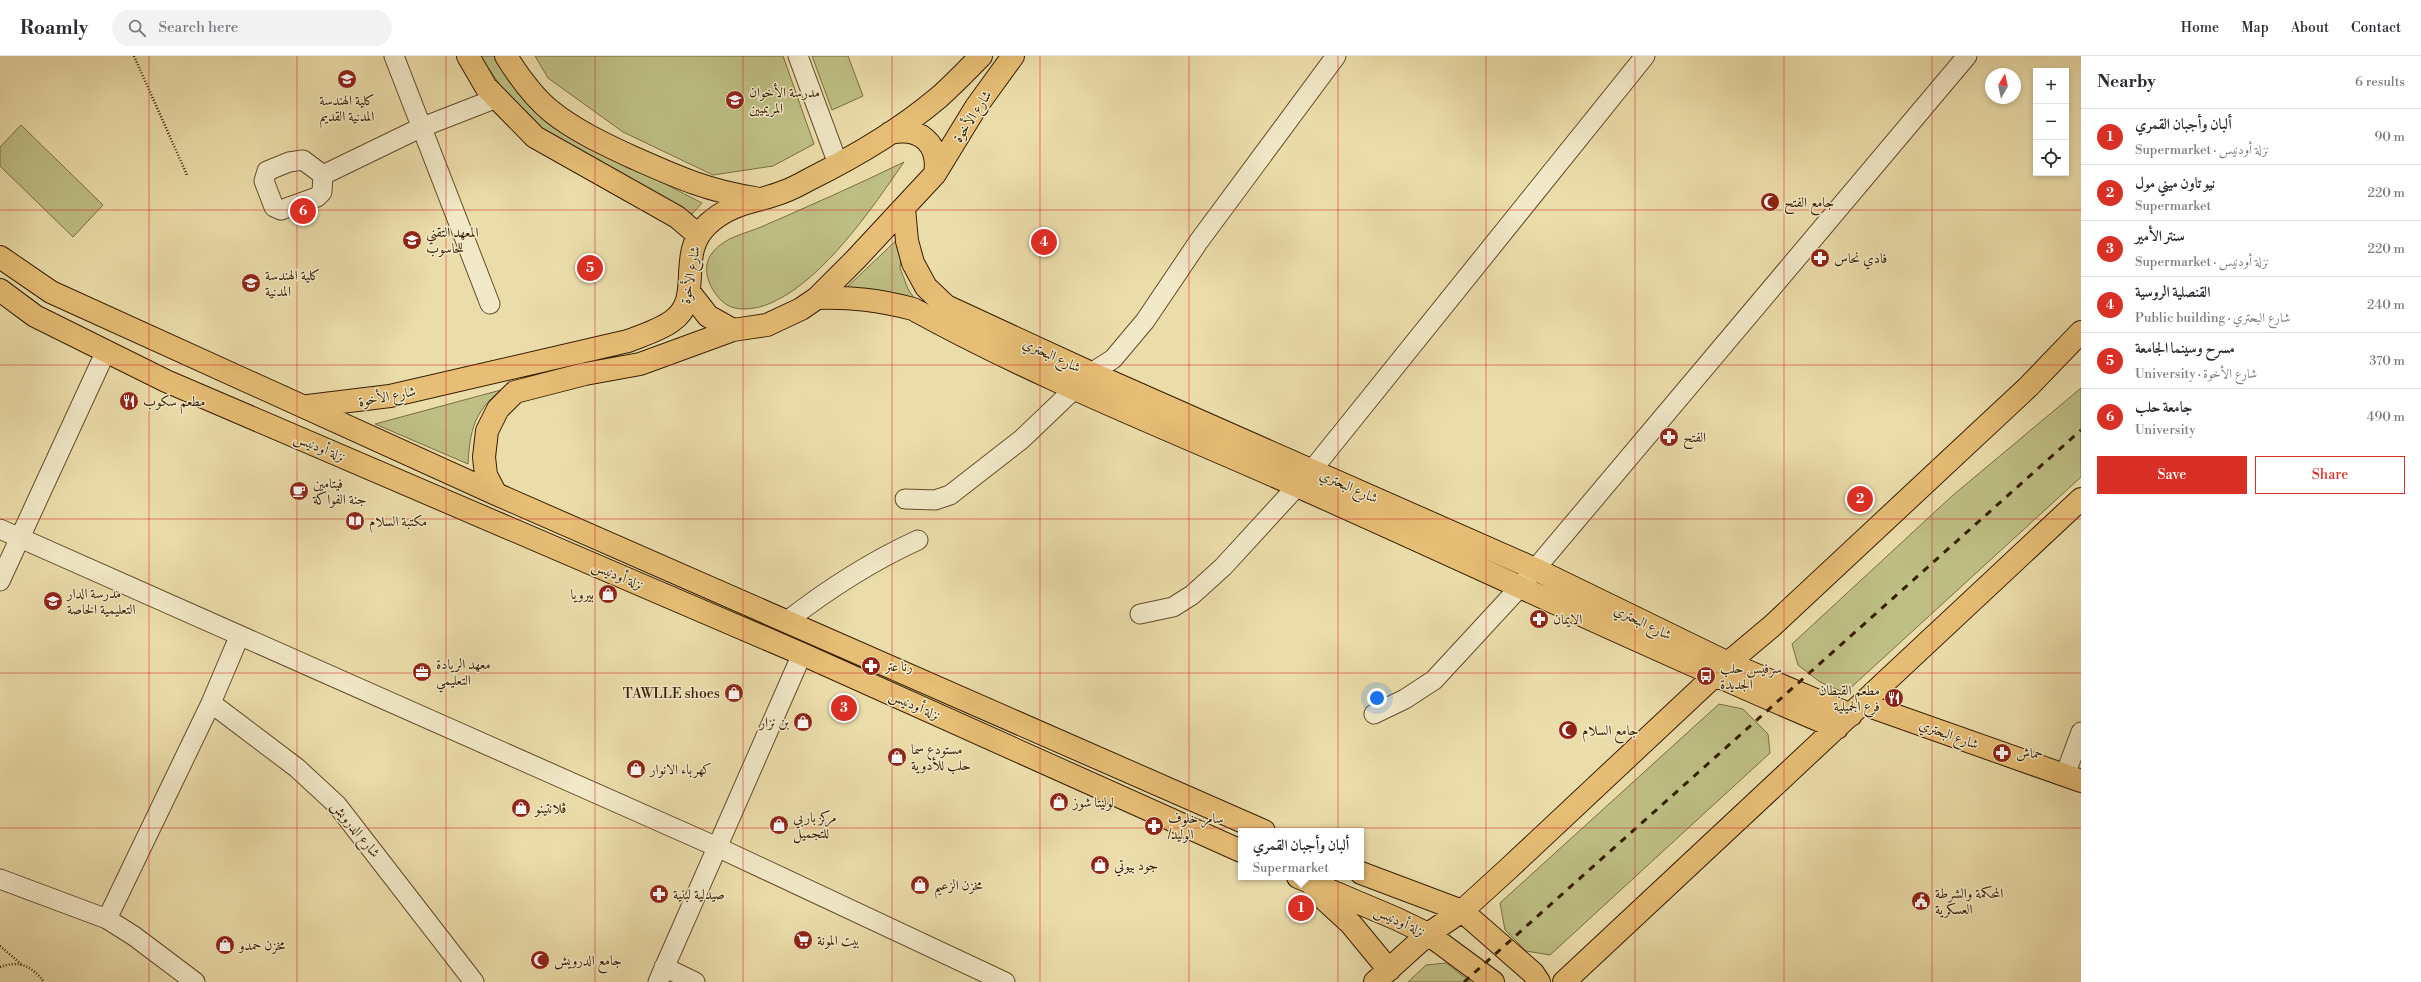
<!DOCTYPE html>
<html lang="en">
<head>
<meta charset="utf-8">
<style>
	:root { --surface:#fff; --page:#f2f2f3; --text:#2b2b33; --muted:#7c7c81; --line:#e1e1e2; --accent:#d93025 }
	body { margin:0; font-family:"Libre Bodoni",Amiri,serif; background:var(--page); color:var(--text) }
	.controls { position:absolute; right:12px; top:12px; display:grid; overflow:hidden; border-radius:0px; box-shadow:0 2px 6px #0003 }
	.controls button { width:36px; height:36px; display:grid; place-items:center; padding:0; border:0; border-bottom:1px solid var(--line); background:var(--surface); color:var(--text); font:20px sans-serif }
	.compass { position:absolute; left:1985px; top:12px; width:36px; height:36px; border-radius:50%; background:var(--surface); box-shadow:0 2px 6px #0003; rotate:9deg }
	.you { position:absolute; left:1377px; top:642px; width:14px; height:14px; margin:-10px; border:3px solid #fff; border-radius:50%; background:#1a73e8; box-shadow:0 0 0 6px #1a73e833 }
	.badge { display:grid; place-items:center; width:26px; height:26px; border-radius:50%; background:var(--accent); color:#fff; font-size:13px; font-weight:700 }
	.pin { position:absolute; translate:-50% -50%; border:2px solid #fff; box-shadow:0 1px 4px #0006 }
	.popup { position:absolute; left:1238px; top:772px; width:126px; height:52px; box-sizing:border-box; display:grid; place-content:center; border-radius:0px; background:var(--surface); filter:drop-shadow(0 1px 3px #0005); font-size:13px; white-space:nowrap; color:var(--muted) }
	.popup b { font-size:15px; color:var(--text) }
	.popup::after { content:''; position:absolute; left:50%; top:100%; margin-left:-8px; border:8px solid transparent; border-top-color:var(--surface) }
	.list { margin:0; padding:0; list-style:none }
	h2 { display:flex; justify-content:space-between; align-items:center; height:52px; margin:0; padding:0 16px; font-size:17px }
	h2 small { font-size:13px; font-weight:400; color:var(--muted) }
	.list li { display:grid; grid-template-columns:26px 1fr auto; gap:12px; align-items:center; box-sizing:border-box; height:56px; padding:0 16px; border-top:1px solid var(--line) }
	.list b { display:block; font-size:15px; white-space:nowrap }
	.list p { margin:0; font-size:13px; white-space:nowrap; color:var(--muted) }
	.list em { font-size:13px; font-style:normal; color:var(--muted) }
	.actions { display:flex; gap:8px; padding:12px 16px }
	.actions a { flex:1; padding:9px 0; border:1px solid var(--accent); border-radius:0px; text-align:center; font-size:14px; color:var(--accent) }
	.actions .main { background:var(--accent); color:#fff }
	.icon { flex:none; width:22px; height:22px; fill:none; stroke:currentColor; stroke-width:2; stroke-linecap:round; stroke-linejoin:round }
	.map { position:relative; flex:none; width:2081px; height:926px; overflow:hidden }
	header { display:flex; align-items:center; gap:24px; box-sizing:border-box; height:56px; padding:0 20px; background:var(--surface); border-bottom:1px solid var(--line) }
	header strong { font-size:19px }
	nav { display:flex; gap:22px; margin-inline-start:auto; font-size:14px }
	.search { width:280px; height:36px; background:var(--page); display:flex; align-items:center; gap:10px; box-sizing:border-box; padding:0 14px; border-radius:22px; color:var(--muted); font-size:15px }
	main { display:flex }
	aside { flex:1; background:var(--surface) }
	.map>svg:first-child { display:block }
	.green { fill:#bebf84; stroke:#7a6e42 }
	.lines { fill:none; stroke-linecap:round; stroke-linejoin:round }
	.minor-casing { stroke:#634d2a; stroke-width:21 }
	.major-casing { stroke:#361d00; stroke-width:24 }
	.path { stroke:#361d00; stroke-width:2.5; stroke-dasharray:1 2; stroke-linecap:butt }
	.minor { stroke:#f2e9c8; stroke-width:19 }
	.major { stroke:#e6be75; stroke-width:22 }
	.rail { stroke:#361d00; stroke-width:3; stroke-dasharray:7 7; stroke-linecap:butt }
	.grid { fill:none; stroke:#d62828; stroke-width:1; stroke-opacity:0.55 }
	.labels { text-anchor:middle; stroke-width:3; stroke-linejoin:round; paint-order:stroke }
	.poi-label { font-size:14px; fill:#361d00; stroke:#f2e9c8; text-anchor:start }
	.street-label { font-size:14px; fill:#361d00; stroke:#f2e9c8 }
</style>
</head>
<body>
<header>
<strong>Roamly</strong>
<div class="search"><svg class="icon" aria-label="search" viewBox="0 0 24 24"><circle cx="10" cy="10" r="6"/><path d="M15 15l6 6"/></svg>Search here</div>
<nav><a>Home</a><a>Map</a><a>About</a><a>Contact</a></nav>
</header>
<main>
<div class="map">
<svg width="2081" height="926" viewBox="0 0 2081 926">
	<rect width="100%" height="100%" fill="#ebddaa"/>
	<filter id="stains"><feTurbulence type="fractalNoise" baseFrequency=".005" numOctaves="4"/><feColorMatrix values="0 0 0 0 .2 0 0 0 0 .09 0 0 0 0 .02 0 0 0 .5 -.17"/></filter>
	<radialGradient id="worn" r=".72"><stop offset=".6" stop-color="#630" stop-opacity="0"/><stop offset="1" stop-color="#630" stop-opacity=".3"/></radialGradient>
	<path class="green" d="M 480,0 L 495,0 L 584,86 L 702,147 L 692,158 L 553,83 L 506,38 Z
		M 535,0 L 783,0 L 814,88 L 773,110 L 713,119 L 623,76 L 548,22 Z
		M 812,0 L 848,0 L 863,40 L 832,54 Z
		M 21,69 L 103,149 L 73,181 L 0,110 L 0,91 Z
		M 904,106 C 873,151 824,223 773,246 C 761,252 742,256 729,250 C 712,241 698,212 713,196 C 725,181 744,178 761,171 C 809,150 857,129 904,106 Z
		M 903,178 L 900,212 L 908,233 L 922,254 L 845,233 Z
		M 2081,332 L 2081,421 L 1845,637 L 1820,626 L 1798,609 L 1792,588 L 1952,440 Z
		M 501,334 C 474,356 470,374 468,408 L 375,368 Z
		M 1719,648 L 1743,653 L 1768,678 L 1770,697 L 1550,899 L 1526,895 L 1505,874 L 1500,847 Z
		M 1446,907 L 1471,926 L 1408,926 L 1426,909 Z"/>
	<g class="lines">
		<g class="minor-casing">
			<path id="minor" d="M 394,0 L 490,248
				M 798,0 L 838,108
				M 303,104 L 323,119 L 322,136 L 317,141 L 281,154 L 274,151 L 264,125 L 267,115 L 289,106 Z
				M 323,119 L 420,72 L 497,42
				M 905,443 L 935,444 L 950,439 L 1022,383 L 1091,317 L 1113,303 L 1145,265 L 1199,185 L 1336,0
				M 0,473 L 717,791 L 1005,926
				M 0,525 L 106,295
				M 1140,558 L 1173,551 L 1192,539 L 1223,511 L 1312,414 L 1645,0
				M 787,565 C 827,534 872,505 918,484
				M 211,647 L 297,712 L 337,749 L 474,926
				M 1374,658 L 1405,643 L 1434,624 L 1520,531 L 1967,0
				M 2065,719 L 2081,676
				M 0,823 L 107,863 L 134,880 L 195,926
				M 107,863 L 211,647 L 239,581
				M 664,911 L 695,926
				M 658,926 L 802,598"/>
		</g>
		<g class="major-casing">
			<path id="major" d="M 468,0 L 486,31 L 535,81 L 677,161 L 698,179
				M 506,0 C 519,21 533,41 552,56 C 576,75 604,88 632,101 C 675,120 707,135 755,142
				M 890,77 C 920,70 940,88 935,118
				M 904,152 L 907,185 L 913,207 L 926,231 L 946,250 L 1091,317 L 1535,513 L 1728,607 L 1851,659
				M 0,201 L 51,236 L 496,438 L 1264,775
				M 0,234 L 35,260 L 166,325 L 802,598 L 1241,795
				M 690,237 L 708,260 L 733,274
				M 817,242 C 852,241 879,244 913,253 C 1036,321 1169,373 1297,430 C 1477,510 1655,595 1837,672
				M 308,350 L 390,340 L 628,285 C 643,279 660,274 672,265 C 705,242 675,198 708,168 C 732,146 755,147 783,136 C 792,133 801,128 810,123 C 854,101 899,75 938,42 C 953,29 967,14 981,0
				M 496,438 L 486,419 L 484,401 L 487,375 L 498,353 L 515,336 L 585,318 L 640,308 L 733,274 L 767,269 L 801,253 L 817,242 L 856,203 L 935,118 L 976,51 L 1013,0
				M 1863,648 L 2081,725
				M 1361,817 L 1462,855 L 1533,917 L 1539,926
				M 1298,821 L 1397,863 L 1428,878 L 1493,926
				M 1315,835 L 1351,868 L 1389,914
				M 1375,926 L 1428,878 L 1462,855 L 1507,814 L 1728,607 L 1772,570 L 2028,331 L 2081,276
				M 1564,926 L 2081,443"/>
		</g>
		<path class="path" d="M 134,0 L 187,119
			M 0,890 L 21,908
			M 0,911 C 19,904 32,910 44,926"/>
		<use href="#minor" class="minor"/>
		<use href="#major" class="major"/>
		<path class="rail" d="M 1464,926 L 2081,374"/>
	</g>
	<path class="grid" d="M 149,0 L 149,926M 297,0 L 297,926M 446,0 L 446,926M 595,0 L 595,926M 743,0 L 743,926M 892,0 L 892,926M 1040,0 L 1040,926M 1189,0 L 1189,926M 1338,0 L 1338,926M 1486,0 L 1486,926M 1635,0 L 1635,926M 1784,0 L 1784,926M 1932,0 L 1932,926M 0,154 L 2081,154M 0,309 L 2081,309M 0,463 L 2081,463M 0,617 L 2081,617M 0,772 L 2081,772"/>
	<defs>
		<g id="university-disc" transform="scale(1)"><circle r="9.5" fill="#8f2418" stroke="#f2e9c8"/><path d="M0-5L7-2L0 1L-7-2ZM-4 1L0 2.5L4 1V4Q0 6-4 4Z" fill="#fff"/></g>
		<g id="school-disc" transform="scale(1)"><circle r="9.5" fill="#8f2418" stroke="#f2e9c8"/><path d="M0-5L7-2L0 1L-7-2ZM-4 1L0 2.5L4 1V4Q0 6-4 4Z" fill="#fff"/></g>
		<g id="mosque-disc" transform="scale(1)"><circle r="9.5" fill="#8f2418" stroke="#f2e9c8"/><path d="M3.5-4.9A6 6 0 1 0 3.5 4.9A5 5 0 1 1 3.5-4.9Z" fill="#fff"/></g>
		<g id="pharmacy-disc" transform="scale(1)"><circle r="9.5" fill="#8f2418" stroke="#f2e9c8"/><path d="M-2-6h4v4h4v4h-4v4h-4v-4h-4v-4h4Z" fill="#fff"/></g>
		<g id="restaurant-disc" transform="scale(1)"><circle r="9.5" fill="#8f2418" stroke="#f2e9c8"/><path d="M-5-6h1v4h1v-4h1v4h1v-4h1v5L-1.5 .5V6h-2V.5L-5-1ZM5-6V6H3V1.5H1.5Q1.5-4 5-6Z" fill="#fff"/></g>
		<g id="cafe-disc" transform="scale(1)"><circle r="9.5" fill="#8f2418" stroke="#f2e9c8"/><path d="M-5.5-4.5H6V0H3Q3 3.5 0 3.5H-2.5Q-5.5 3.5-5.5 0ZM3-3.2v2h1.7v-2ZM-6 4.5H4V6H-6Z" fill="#fff"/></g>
		<g id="library-disc" transform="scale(1)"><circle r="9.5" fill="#8f2418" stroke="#f2e9c8"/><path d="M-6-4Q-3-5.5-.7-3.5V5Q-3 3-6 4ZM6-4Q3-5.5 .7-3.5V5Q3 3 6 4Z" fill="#fff"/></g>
		<g id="shop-disc" transform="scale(1)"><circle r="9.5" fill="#8f2418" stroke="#f2e9c8"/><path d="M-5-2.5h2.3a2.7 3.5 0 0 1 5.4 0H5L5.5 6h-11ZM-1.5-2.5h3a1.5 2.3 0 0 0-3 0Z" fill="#fff"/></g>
		<g id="office-disc" transform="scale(1)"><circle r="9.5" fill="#8f2418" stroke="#f2e9c8"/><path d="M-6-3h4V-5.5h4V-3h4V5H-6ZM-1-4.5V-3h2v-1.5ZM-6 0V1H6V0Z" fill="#fff"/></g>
		<g id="bus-disc" transform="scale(1)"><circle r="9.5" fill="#8f2418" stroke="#f2e9c8"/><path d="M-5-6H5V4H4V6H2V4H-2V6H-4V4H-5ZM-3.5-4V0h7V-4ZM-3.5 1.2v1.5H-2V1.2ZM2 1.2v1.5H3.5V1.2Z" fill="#fff"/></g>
		<g id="civic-disc" transform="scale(1)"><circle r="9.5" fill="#8f2418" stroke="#f2e9c8"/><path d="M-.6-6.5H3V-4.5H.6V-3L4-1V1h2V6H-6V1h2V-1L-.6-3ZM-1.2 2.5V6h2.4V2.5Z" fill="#fff"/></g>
		<g id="supermarket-disc" transform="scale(1)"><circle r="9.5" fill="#8f2418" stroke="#f2e9c8"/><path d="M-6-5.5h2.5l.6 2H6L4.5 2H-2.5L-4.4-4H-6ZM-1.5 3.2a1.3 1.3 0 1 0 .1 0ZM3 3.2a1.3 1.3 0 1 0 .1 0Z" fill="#fff"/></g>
	</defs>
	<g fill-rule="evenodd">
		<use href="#university-disc" x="347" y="23"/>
		<use href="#school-disc" x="735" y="44"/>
		<use href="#mosque-disc" x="1770" y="146"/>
		<use href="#university-disc" x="412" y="184"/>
		<use href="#pharmacy-disc" x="1820" y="202"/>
		<use href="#university-disc" x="251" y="227"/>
		<use href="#restaurant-disc" x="129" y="345"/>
		<use href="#pharmacy-disc" x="1669" y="381"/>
		<use href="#cafe-disc" x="299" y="435"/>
		<use href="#library-disc" x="355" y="465"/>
		<use href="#shop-disc" x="608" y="538"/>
		<use href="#school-disc" x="53" y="545"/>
		<use href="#pharmacy-disc" x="1539" y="563"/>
		<use href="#pharmacy-disc" x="871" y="610"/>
		<use href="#office-disc" x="422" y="616"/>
		<use href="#bus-disc" x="1706" y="620"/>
		<use href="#shop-disc" x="734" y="637"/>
		<use href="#restaurant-disc" x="1894" y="642"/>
		<use href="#shop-disc" x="803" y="666"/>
		<use href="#mosque-disc" x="1568" y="674"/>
		<use href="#pharmacy-disc" x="2002" y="697"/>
		<use href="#shop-disc" x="897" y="701"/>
		<use href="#shop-disc" x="636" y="713"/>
		<use href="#shop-disc" x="1059" y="746"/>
		<use href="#shop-disc" x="521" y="752"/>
		<use href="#shop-disc" x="779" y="769"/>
		<use href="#pharmacy-disc" x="1154" y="770"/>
		<use href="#shop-disc" x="1100" y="809"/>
		<use href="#shop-disc" x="920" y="829"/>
		<use href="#pharmacy-disc" x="659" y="838"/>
		<use href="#civic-disc" x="1921" y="845"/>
		<use href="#supermarket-disc" x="803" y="884"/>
		<use href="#shop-disc" x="225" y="889"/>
		<use href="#mosque-disc" x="540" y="904"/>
	</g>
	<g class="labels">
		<g class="poi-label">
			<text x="749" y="41">مدرسة الأخوان<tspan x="749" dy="16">المريميين</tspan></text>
			<text x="347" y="49" text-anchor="middle">كلية الهندسة<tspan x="347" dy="16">المدنية القديم</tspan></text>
			<text x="1784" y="151">جامع الفتح</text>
			<text x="426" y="181">المعهد التقني<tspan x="426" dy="16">للحاسوب</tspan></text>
			<text x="1834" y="207">فادي نحاس</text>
			<text x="265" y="224">كلية الهندسة<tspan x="265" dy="16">المدنية</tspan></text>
			<text x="143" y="350">مطعم سكوب</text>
			<text x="1683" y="386">الفتح</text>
			<text x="313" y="432">فيتامين<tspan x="313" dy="16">جنة الفواكة</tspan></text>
			<text x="369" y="470">مكتبة السلام</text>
			<text x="67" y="542">مدرسة الدار<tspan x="67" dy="16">التعليمية الخاصة</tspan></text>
			<text x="594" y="543" text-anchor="end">بيرويا</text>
			<text x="1553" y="568">الايمان</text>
			<text x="436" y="613">معهد الريادة<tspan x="436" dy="16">التعليمي</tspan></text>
			<text x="885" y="615">رنا عتر</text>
			<text x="1720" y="617">سرفيس حلب<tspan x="1720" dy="16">الجديدة</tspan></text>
			<text x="1880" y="639" text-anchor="end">مطعم القبطان<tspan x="1880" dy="16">فرع الجميلية</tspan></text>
			<text x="720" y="642" text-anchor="end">TAWLLE shoes</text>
			<text x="789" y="671" text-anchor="end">بن نزار</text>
			<text x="1582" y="679">جامع السلام</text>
			<text x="911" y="698">مستودع سما<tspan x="911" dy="16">حلب للأدوية</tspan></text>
			<text x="2016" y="702">حماش</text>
			<text x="650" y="718">كهرباء الانوار</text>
			<text x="1073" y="751">لوليتا شوز</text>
			<text x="535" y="757">ڤلانتينو</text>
			<text x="793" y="766">مركز باربي<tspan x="793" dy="16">للتجميل</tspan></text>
			<text x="1168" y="767">سامر خلوف<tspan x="1168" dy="16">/الوليد</tspan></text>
			<text x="1114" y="814">جود بيوتي</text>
			<text x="934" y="834">مخزن الزعيم</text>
			<text x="1935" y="842">المحكمة والشرطة<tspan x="1935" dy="16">العسكرية</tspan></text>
			<text x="673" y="843">صيدلية لبنية</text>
			<text x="817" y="889">بيت المونة</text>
			<text x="239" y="894">مخزن حمدو</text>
			<text x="554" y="909">جامع الدرويش</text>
		</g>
		<g class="street-label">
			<text transform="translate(972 60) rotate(-57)" y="5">شارع الأخوة</text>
			<text transform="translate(690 219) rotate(-80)" y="5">شارع الأخوة</text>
			<text transform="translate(1052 299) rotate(25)" y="5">شارع البحتري</text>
			<text transform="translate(387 340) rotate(-11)" y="5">شارع الأخوة</text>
			<text transform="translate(320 391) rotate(23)" y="5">نزلة أودنيس</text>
			<text transform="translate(1349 430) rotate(24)" y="5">شارع البحتري</text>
			<text transform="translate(618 519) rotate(23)" y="5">نزلة أودنيس</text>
			<text transform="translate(1643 566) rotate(26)" y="5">شارع البحتري</text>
			<text transform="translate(915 649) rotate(24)" y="5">نزلة أودنيس</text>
			<text transform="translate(1949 678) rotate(20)" y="5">شارع البحتري</text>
			<text transform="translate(356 773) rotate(51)" y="5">شارع الدرويش</text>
			<text transform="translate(1400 865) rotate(25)" y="5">نزلة أودنيس</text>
		</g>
	</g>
	<rect width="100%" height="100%" filter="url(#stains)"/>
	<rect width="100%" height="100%" fill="url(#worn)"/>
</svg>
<div class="controls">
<button>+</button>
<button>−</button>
<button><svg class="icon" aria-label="locate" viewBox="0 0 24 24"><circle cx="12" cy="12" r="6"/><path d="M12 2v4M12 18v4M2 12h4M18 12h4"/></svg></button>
</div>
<svg class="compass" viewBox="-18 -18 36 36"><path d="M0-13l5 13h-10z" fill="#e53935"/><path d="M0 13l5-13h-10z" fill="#7c7c81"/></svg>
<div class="you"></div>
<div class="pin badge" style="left:1301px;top:852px">1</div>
<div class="popup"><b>ألبان وأجبان القمري</b>Supermarket</div>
<div class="pin badge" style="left:1860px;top:443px">2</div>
<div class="pin badge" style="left:844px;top:652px">3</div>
<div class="pin badge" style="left:1044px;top:186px">4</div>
<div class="pin badge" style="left:590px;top:212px">5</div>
<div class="pin badge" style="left:303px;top:155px">6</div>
</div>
<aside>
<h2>Nearby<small>6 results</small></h2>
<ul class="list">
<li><span class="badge">1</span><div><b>ألبان وأجبان القمري</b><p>Supermarket · نزلة أودنيس</p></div><em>90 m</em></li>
<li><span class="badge">2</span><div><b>نيو تاون ميني مول</b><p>Supermarket</p></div><em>220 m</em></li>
<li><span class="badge">3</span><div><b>سنتر الأمير</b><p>Supermarket · نزلة أودنيس</p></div><em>220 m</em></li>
<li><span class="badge">4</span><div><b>القنصلية الروسية</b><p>Public building · شارع البحتري</p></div><em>240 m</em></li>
<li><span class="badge">5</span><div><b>مسرح وسينما الجامعة</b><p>University · شارع الأخوة</p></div><em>370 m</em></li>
<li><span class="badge">6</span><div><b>جامعة حلب</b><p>University</p></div><em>490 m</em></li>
</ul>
<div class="actions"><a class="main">Save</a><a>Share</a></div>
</aside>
</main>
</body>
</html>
